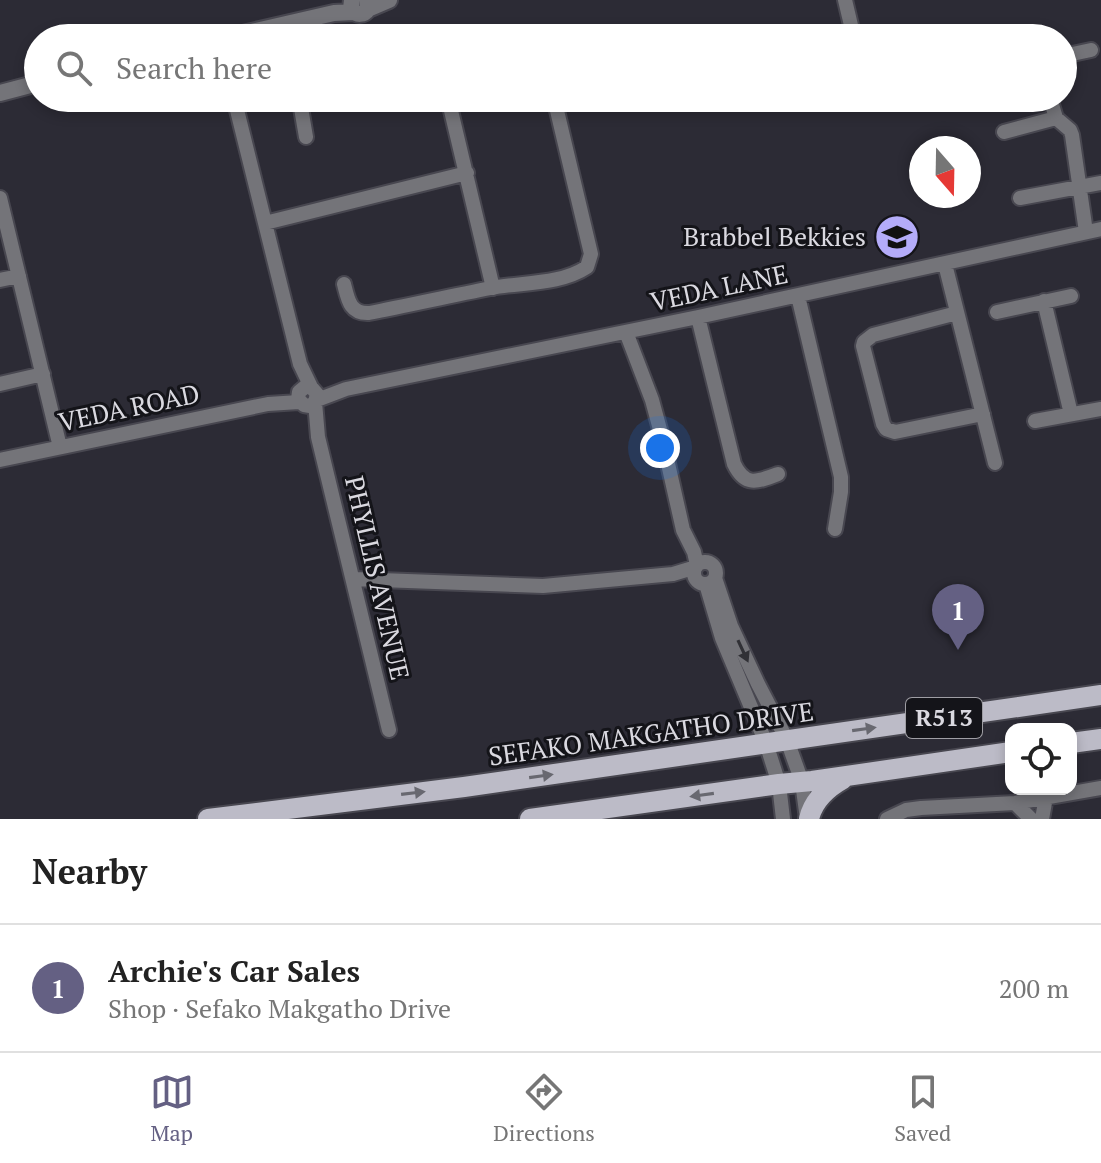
<!DOCTYPE html>
<html lang="en">
<head>
<meta charset="utf-8">
<style>
	:root { --surface:#fff; --page:#f2f2f2; --text:#222; --muted:#767676; --line:#e0e0e0; --accent:#646083 }
	body { margin:0; font-family:"PT Serif",serif; background:var(--page); color:var(--text) }
	.controls { position:absolute; right:24px; bottom:24px; display:grid; overflow:hidden; border-radius:16px; box-shadow:0 4px 12px #0003 }
	.controls button { width:72px; height:72px; display:grid; place-items:center; padding:0; border:0; border-bottom:2px solid var(--line); background:var(--surface); color:var(--text); font:40px sans-serif }
	.compass { position:absolute; left:909px; top:136px; width:72px; height:72px; border-radius:50%; background:var(--surface); box-shadow:0 4px 12px #0003; rotate:160deg }
	.you { position:absolute; left:660px; top:448px; width:28px; height:28px; margin:-20px; border:6px solid #fff; border-radius:50%; background:#1a73e8; box-shadow:0 0 0 12px #1a73e833 }
	.badge { display:grid; place-items:center; width:52px; height:52px; border-radius:50%; background:var(--accent); color:#fff; font-size:26px; font-weight:700 }
	.pin { position:absolute; translate:-50% -66px; filter:drop-shadow(0 2px 4px #0008) }
	.pin::after { content:''; position:absolute; top:42px; width:28px; height:24px; background:inherit; clip-path:polygon(0 0,100% 0,50% 100%) }
	.list { margin:0; padding:0; list-style:none }
	h2 { display:flex; justify-content:space-between; align-items:center; height:104px; margin:0; padding:0 32px; font-size:34px }
	h2 small { font-size:26px; font-weight:400; color:var(--muted) }
	.list li { display:grid; grid-template-columns:52px 1fr auto; gap:24px; align-items:center; box-sizing:border-box; height:128px; padding:0 32px; border-top:2px solid var(--line) }
	.list b { display:block; font-size:30px; white-space:nowrap }
	.list p { margin:0; font-size:26px; white-space:nowrap; color:var(--muted) }
	.list em { font-size:26px; font-style:normal; color:var(--muted) }
	.icon { flex:none; width:44px; height:44px; fill:none; stroke:currentColor; stroke-width:2; stroke-linecap:round; stroke-linejoin:round }
	.map { position:relative; flex:none; width:1101px; height:819px; overflow:hidden }
	.search { position:absolute; background:var(--surface); box-shadow:0 4px 12px #0003; left:24px; right:24px; top:24px; height:88px; display:flex; align-items:center; gap:20px; box-sizing:border-box; padding:0 28px; border-radius:44px; color:var(--muted); font-size:30px }
	.sheet { height:232px; background:var(--surface) }
	nav { display:flex; justify-content:space-around; align-items:center; box-sizing:border-box; height:112px; border-top:2px solid var(--line); background:var(--surface); font-size:22px; color:var(--muted) }
	nav a { display:grid; justify-items:center; gap:4px }
	nav .on { color:var(--accent) }
	.map>svg:first-child { display:block }
	.lines { fill:none; stroke-linecap:round; stroke-linejoin:round }
	.minor-casing { stroke:#484750; stroke-width:18 }
	.tertiary-casing { stroke:#484750; stroke-width:20 }
	.primary-casing { stroke:#484750; stroke-width:24 }
	.minor { stroke:#747479; stroke-width:14 }
	.tertiary { stroke:#747479; stroke-width:16 }
	.primary { stroke:#bcbbc7; stroke-width:20 }
	.oneway { fill:#313136 }
	.oneway2 { fill:#686870 }
	.labels { text-anchor:middle; stroke-width:6; stroke-linejoin:round; paint-order:stroke }
	.shield { fill:#141419; stroke:#9f9ea4; stroke-width:2 }
	.shield-label { font-size:24px; font-weight:bold; fill:#dad9e0 }
	.poi-label { font-size:26px; fill:#dad9e0; stroke:#141419; text-anchor:end }
	.street-label { font-size:26px; fill:#dad9e0; stroke:#141419 }
</style>
</head>
<body>
<div class="map">
<svg width="1101" height="819" viewBox="0 0 1101 819">
	<rect width="100%" height="100%" fill="#2c2b35"/>
	<g class="lines">
		<g class="minor-casing">
			<path id="minor" d="M 845,0 L 854,38
				M 511,38 L 522,36 L 531,38
				M 1063,56 L 1091,50
				M 234,98 L 300,364 L 311,387 L 317,394 L 315,402 L 310,406 L 304,405 L 298,399 L 299,392 L 305,387 L 311,387
				M 304,98 L 301,108 L 306,137
				M 448,98 L 493,288
				M 867,98 L 868,101
				M 1050,98 L 1056,118 L 1070,130 L 1072,135 L 1086,232
				M 806,102 L 821,98
				M 1004,132 L 1056,118
				M 0,198 L 60,447
				M 1020,198 L 1101,183
				M 265,223 L 467,173
				M 945,264 L 995,463
				M 0,280 L 19,276
				M 344,284 C 348,300 350,314 369,313 C 410,305 450,296 491,288 C 522,282 560,285 587,267 L 591,254 L 554,98
				M 798,296 L 841,477 L 841,492 L 835,529
				M 1044,301 L 1071,414
				M 997,312 L 1071,296
				M 957,313 L 873,335 L 864,342 L 863,346 L 883,424 L 886,429 L 895,432 L 983,414
				M 698,317 L 734,464 C 745,487 757,482 778,474
				M 626,332 L 652,400 L 662,437 L 683,530 L 694,552 L 697,565
				M 0,384 L 43,374
				M 317,400 L 346,389 L 698,317 L 1101,229
				M 315,402 L 318,437 L 389,730
				M 1035,421 L 1101,409
				M 0,460 L 268,404 L 299,402
				M694 573a11 11 0 1 1 22 0a11 11 0 1 1-22 0Z
				M 715,578 L 731,626 L 758,684 L 787,740 L 802,782 L 807,819
				M 353,579 L 543,586 L 673,574 L 696,567
				M 706,584 L 722,638 L 766,743 L 779,784 L 783,819
				M 1015,803 L 1031,819
				M 887,819 L 906,810 L 921,808 L 1015,803 L 1101,788
				M 1042,819 L 1046,797"/>
		</g>
		<g class="tertiary-casing">
			<path id="tertiary" d="M 352,0 L 351,9 C 357,16 364,15 368,9 L 368,0
				M 368,9 L 389,0
				M 225,38 L 334,13 L 354,12
				M 0,93 L 38,83"/>
		</g>
		<g class="primary-casing">
			<path id="primary" d="M 1071,743 L 1101,739
				M 208,819 L 464,787 L 1101,695
				M 530,819 L 779,784 L 812,781 L 1011,752
				M 809,819 C 813,801 827,788 843,779"/>
		</g>
		<use href="#minor" class="minor"/>
		<use href="#tertiary" class="tertiary"/>
		<use href="#primary" class="primary"/>
	</g>
	<defs><path id="oneway-solid" d="M-6-.8H1V-3.2L6.5 0L1 3.2V.8H-6Z" transform="scale(2)"/></defs>
	<use class="oneway" href="#oneway-solid" transform="translate(743 651) rotate(65)"/>
	<g class="oneway2">
		<use href="#oneway-solid" transform="translate(864 729) rotate(-8)"/>
		<use href="#oneway-solid" transform="translate(541 776) rotate(-8)"/>
		<use href="#oneway-solid" transform="translate(413 793) rotate(-7)"/>
		<use href="#oneway-solid" transform="translate(702 795) rotate(172)"/>
	</g>
	<defs>
		<g id="school-disc" transform="scale(2.3)"><circle r="9.5" fill="#b4acf9" stroke="#141419"/><path d="M0-5L7-2L0 1L-7-2ZM-4 1L0 2.5L4 1V4Q0 6-4 4Z" fill="#111"/></g>
	</defs>
	<g fill-rule="evenodd">
		<use href="#school-disc" x="897" y="237"/>
	</g>
	<g class="labels">
		<rect class="shield" x="906" y="698" width="76" height="40" rx="6"/>
		<g class="shield-label">
			<text x="944" y="726">R513</text>
		</g>
		<g class="poi-label">
			<text x="866" y="246">Brabbel Bekkies</text>
		</g>
		<g class="street-label">
			<text transform="translate(719 288) rotate(-12)" y="9">VEDA LANE</text>
			<text transform="translate(129 408) rotate(-12)" y="9">VEDA ROAD</text>
			<text transform="translate(377 578) rotate(77)" y="9">PHYLLIS AVENUE</text>
			<text transform="translate(651 734) rotate(-8)" y="9">SEFAKO MAKGATHO DRIVE</text>
		</g>
	</g>
</svg>
<div class="controls">
<button><svg class="icon" aria-label="locate" viewBox="0 0 24 24"><circle cx="12" cy="12" r="6"/><path d="M12 2v4M12 18v4M2 12h4M18 12h4"/></svg></button>
</div>
<svg class="compass" viewBox="-18 -18 36 36"><path d="M0-13l5 13h-10z" fill="#e53935"/><path d="M0 13l5-13h-10z" fill="#767676"/></svg>
<div class="you"></div>
<div class="pin badge" style="left:958px;top:650px">1</div>
<div class="search"><svg class="icon" aria-label="search" viewBox="0 0 24 24"><circle cx="10" cy="10" r="6"/><path d="M15 15l6 6"/></svg>Search here</div>
</div>
<section class="sheet">
<h2>Nearby<small></small></h2>
<ul class="list">
<li><span class="badge">1</span><div><b>Archie's Car Sales</b><p>Shop · Sefako Makgatho Drive</p></div><em>200 m</em></li>
</ul>
</section>
<nav>
<a class="on"><svg class="icon" aria-label="map" viewBox="0 0 24 24"><path d="M3 6l6-2 6 2 6-2v14l-6 2-6-2-6 2zM9 4v14M15 6v14"/></svg>Map</a>
<a><svg class="icon" aria-label="directions" viewBox="0 0 24 24"><path d="M12 3l9 9-9 9-9-9zM9 14v-3h6M13 9l2 2-2 2"/></svg>Directions</a>
<a><svg class="icon" aria-label="saved" viewBox="0 0 24 24"><path d="M7 4h10v16l-5-4-5 4z"/></svg>Saved</a>
</nav>
</body>
</html>
